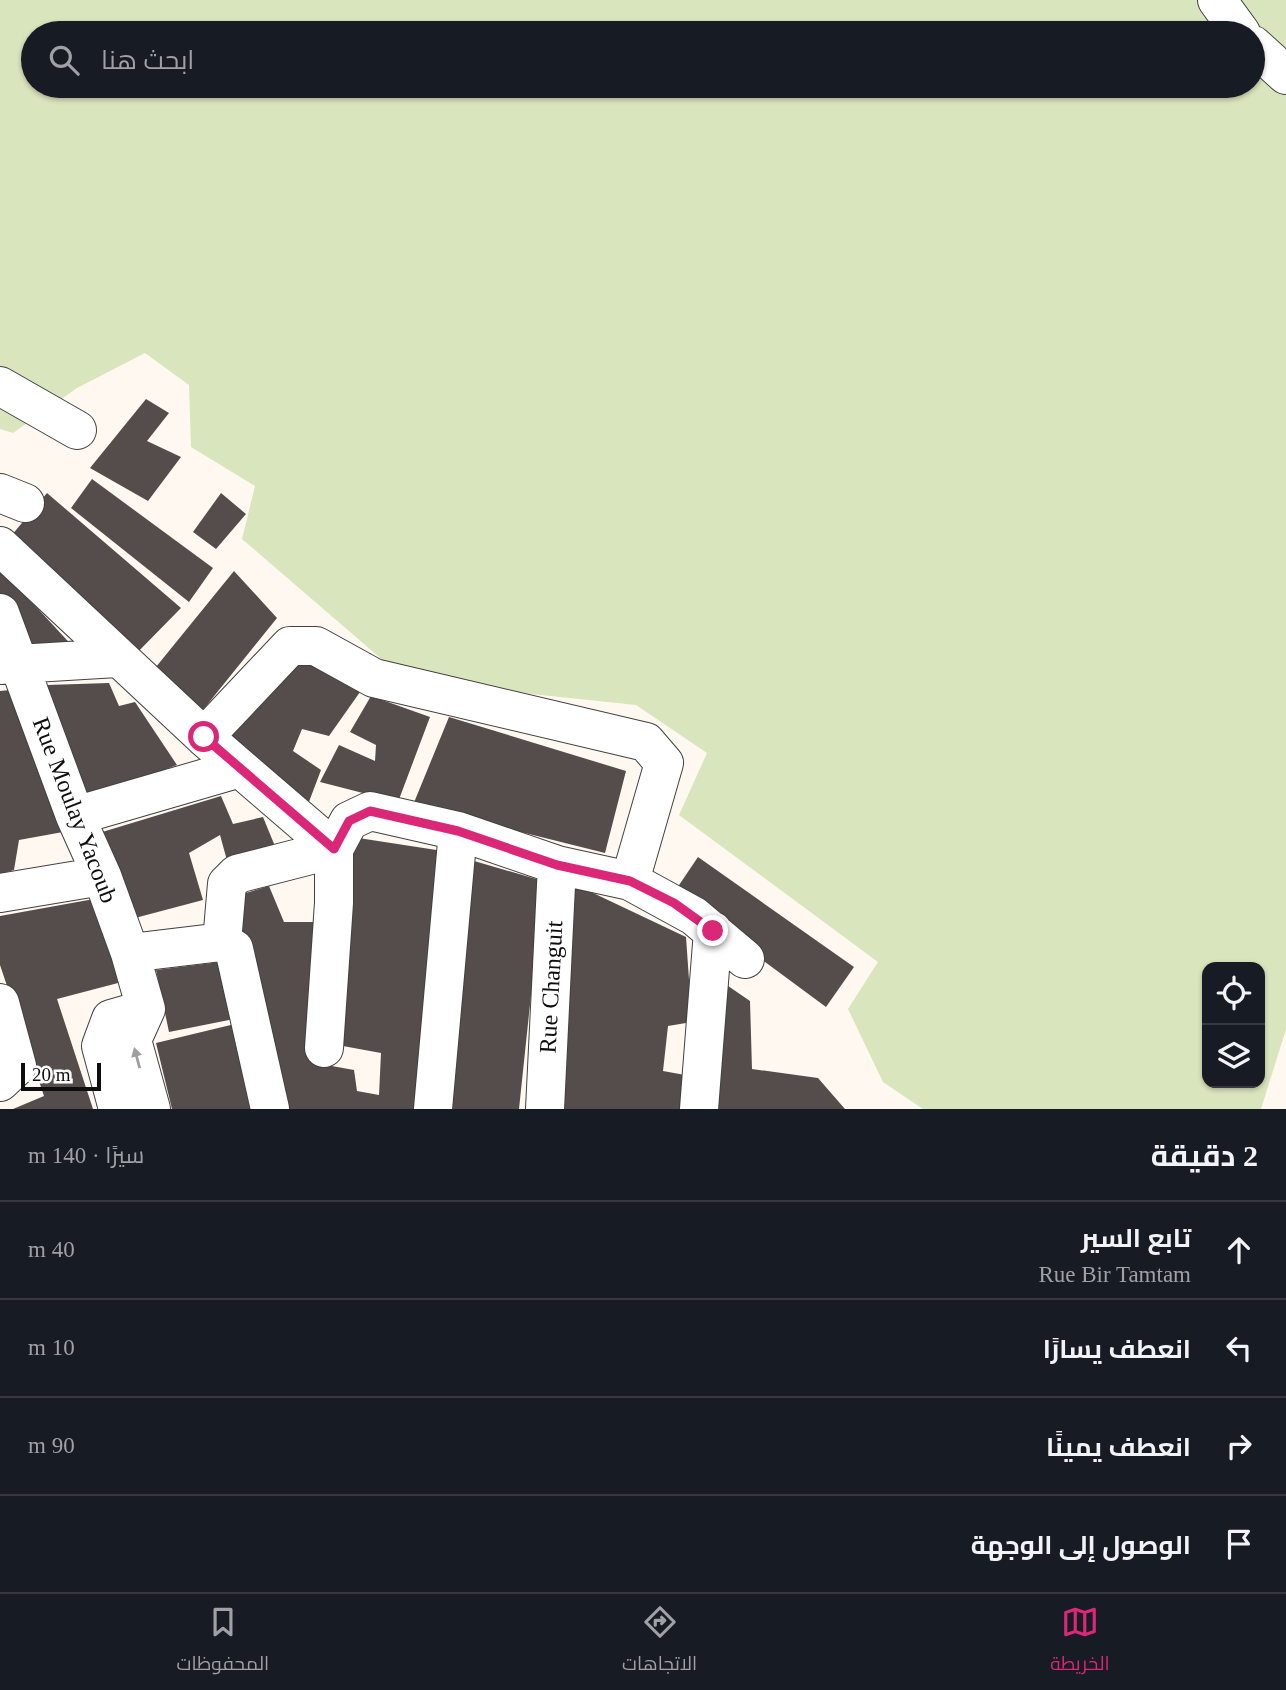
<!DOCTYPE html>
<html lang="ar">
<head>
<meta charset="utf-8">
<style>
	:root { --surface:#171b24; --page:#242831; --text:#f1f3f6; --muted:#9ea1a6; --line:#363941; --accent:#db2777 }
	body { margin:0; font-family:"Times New Roman",Cairo,serif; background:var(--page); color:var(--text); direction:rtl }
	.controls { position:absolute; right:21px; bottom:21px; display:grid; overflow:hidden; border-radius:14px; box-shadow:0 2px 5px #0004 }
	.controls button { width:63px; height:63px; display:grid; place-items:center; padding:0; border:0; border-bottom:2px solid var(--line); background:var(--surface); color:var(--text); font:35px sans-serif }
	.scale { position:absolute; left:21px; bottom:18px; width:80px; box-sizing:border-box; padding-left:7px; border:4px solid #0e0e0e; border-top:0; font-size:19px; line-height:24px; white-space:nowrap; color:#0e0e0e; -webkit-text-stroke:5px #fff; paint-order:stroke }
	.stop { position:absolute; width:21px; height:21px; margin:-16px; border:5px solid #db2777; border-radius:50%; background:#fff }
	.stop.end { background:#db2777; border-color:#fff; box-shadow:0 2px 7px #0008 }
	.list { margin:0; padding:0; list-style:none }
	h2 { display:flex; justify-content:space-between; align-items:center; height:91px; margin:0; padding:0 28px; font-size:30px }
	h2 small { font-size:23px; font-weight:400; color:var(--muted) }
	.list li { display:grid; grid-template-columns:46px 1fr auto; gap:21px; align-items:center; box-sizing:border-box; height:98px; padding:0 28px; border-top:2px solid var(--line) }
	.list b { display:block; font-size:26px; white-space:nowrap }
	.list p { margin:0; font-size:23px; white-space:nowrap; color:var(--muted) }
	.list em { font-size:23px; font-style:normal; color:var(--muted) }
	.icon { flex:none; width:38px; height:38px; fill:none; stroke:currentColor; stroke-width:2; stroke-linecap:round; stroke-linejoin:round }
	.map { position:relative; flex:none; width:1286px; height:1109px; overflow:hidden; direction:ltr }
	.search { position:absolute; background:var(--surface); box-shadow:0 2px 5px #0004; left:21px; right:21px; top:21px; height:77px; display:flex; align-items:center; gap:18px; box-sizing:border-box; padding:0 24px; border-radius:38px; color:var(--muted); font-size:26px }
	.sheet { height:483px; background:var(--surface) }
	nav { display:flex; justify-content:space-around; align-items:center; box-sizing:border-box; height:98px; border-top:2px solid var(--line); background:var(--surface); font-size:19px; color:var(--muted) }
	nav a { display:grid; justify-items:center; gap:4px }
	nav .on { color:var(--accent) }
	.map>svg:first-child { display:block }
	.green { fill:#d9e5bc; fill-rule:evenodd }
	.building { fill:#554d4b }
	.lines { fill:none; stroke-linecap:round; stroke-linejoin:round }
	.minor-casing { stroke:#414141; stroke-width:40 }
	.minor { stroke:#fff; stroke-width:38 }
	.oneway { fill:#9f9f9f }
	.route { stroke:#db2777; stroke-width:9 }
	.labels { text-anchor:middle; stroke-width:7; stroke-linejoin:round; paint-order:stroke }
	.street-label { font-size:24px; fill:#0e0e0e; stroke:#fff }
</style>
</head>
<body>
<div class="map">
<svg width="1286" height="1109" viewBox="0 0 1286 1109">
	<rect width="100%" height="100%" fill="#fef8f0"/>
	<path class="green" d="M 0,0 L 1286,0 L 1286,1029 L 1261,1109 L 923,1109 L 883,1082 L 848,1009 L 878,962 L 679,815 L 707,753 L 636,705 L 407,681 L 242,539 L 255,486 L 191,447 L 189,385 L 145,353 L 77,388 L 13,433 L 0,429 ZM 33,33 L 1253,33 L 1253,86 L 33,86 ZM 1207,967 L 1260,967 L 1260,1083 L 1207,1083 Z"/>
	<path class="building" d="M 146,399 L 169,413 L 147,441 L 181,457 L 148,501 L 90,468 Z
		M 92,479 L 213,568 L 189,602 L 71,508 Z
		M 47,493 L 181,608 L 129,661 L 6,542 Z
		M 221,493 L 246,514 L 216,549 L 193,532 Z
		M 234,571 L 277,618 L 198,716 L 147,678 Z
		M 0,572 L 4,572 L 77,651 L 21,651 L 0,598 Z
		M 296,651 L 360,692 L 329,736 L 302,729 L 293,751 L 321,770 L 304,815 L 221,739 Z
		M 109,683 L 119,706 L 135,702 L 177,765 L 81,801 L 47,685 Z
		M 10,690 L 63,832 L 19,840 L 14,870 L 0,874 L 0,691 Z
		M 371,696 L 430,717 L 398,802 L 320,782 L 339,745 L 375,761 L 376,745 L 350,732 Z
		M 449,717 L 626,771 L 605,853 L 413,805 Z
		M 221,796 L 233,824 L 263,817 L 279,856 L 231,875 L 220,835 L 189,853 L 203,900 L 135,918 L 99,833 Z
		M 352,837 L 443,851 L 419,1109 L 280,1109 L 229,898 L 269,886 L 284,922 L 319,922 L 315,1063 L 354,1070 L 357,1091 L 379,1095 L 381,1053 L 332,1044 Z
		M 698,857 L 854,967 L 826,1007 L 673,894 Z
		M 464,858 L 543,881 L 519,1109 L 436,1109 Z
		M 572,883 L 686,937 L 692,1022 L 668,1026 L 663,1071 L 685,1075 L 683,1109 L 563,1109 Z
		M 105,897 L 126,961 L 118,983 L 57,999 L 93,1109 L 13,1109 L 44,1096 L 0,965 L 0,916 Z
		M 228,961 L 239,1018 L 169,1032 L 156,970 Z
		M 715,977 L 750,1001 L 752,1069 L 818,1078 L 845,1109 L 708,1109 Z
		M 239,1023 L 261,1109 L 172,1109 L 156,1043 Z"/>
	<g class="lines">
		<g class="minor-casing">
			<path id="minor" d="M 1217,0 L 1241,33
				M 1253,45 L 1286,75
				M 0,386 L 77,430
				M 0,493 L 25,503
				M 0,546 L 204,737 L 334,849
				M 0,613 L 75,816 L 102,876 L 130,953 L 146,1009 L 132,1040 L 151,1109
				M 0,665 L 117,658
				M 204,737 L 290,646 L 316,646 L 374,678 L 646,742 L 664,763 L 630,881
				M 75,816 L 240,768
				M 0,893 L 102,876
				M 222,942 L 227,884 L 237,874 L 334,849
				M 130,953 L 222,942 L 234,949 L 270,1109
				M 0,1003 L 17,1066 L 0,1082
				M 324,1048 L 334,903 L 334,849 L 349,821 L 370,811 L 458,831 L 557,865 L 630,881 L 694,916 L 745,959
				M 118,1109 L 101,1046 L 111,1019 L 146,1009
				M 433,1109 L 458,831
				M 545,1109 L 557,865
				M 699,1109 L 713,931"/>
		</g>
		<use href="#minor" class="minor"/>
	</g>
	<defs><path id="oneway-solid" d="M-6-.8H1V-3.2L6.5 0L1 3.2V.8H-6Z" transform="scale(1.75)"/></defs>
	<use class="oneway" href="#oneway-solid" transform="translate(137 1058) rotate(-105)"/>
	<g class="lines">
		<path class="route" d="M 204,737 L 334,849 L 349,821 L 370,811 L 458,831 L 557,865 L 630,881 L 674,903 L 713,931"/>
	</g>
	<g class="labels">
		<g class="street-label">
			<text transform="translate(75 810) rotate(69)" y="8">Rue Moulay Yacoub</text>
			<text transform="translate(551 987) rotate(-87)" y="8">Rue Changuit</text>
		</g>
	</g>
</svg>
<div class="controls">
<button><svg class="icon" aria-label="locate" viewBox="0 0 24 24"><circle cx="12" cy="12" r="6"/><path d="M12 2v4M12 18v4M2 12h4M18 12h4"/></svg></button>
<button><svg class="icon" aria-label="layers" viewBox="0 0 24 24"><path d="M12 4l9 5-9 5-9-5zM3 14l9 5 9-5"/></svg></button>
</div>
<div class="scale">20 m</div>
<div class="stop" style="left:204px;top:737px"></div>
<div class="stop end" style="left:713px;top:931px"></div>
<div class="search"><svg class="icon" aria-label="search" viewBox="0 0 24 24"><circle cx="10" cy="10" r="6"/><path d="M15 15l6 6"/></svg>ابحث هنا</div>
</div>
<section class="sheet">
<h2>2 دقيقة<small>سيرًا · 140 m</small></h2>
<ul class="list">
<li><svg class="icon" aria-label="ahead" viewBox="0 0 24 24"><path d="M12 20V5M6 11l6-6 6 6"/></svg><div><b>تابع السير</b><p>Rue Bir Tamtam</p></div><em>40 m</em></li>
<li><svg class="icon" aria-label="left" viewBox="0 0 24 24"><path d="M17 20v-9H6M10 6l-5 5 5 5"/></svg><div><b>انعطف يسارًا</b></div><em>10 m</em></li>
<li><svg class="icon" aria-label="right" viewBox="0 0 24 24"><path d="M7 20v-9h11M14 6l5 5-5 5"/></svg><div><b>انعطف يمينًا</b></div><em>90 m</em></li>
<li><svg class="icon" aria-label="arrive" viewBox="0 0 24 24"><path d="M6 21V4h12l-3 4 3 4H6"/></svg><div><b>الوصول إلى الوجهة</b></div></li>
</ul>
</section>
<nav>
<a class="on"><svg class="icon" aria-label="map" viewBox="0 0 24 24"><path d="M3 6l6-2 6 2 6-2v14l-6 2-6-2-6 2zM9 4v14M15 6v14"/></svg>الخريطة</a>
<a><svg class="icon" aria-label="directions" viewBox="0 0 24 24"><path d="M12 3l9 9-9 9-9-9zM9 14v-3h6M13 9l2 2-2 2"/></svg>الاتجاهات</a>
<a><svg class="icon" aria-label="saved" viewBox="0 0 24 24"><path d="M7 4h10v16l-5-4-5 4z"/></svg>المحفوظات</a>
</nav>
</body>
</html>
